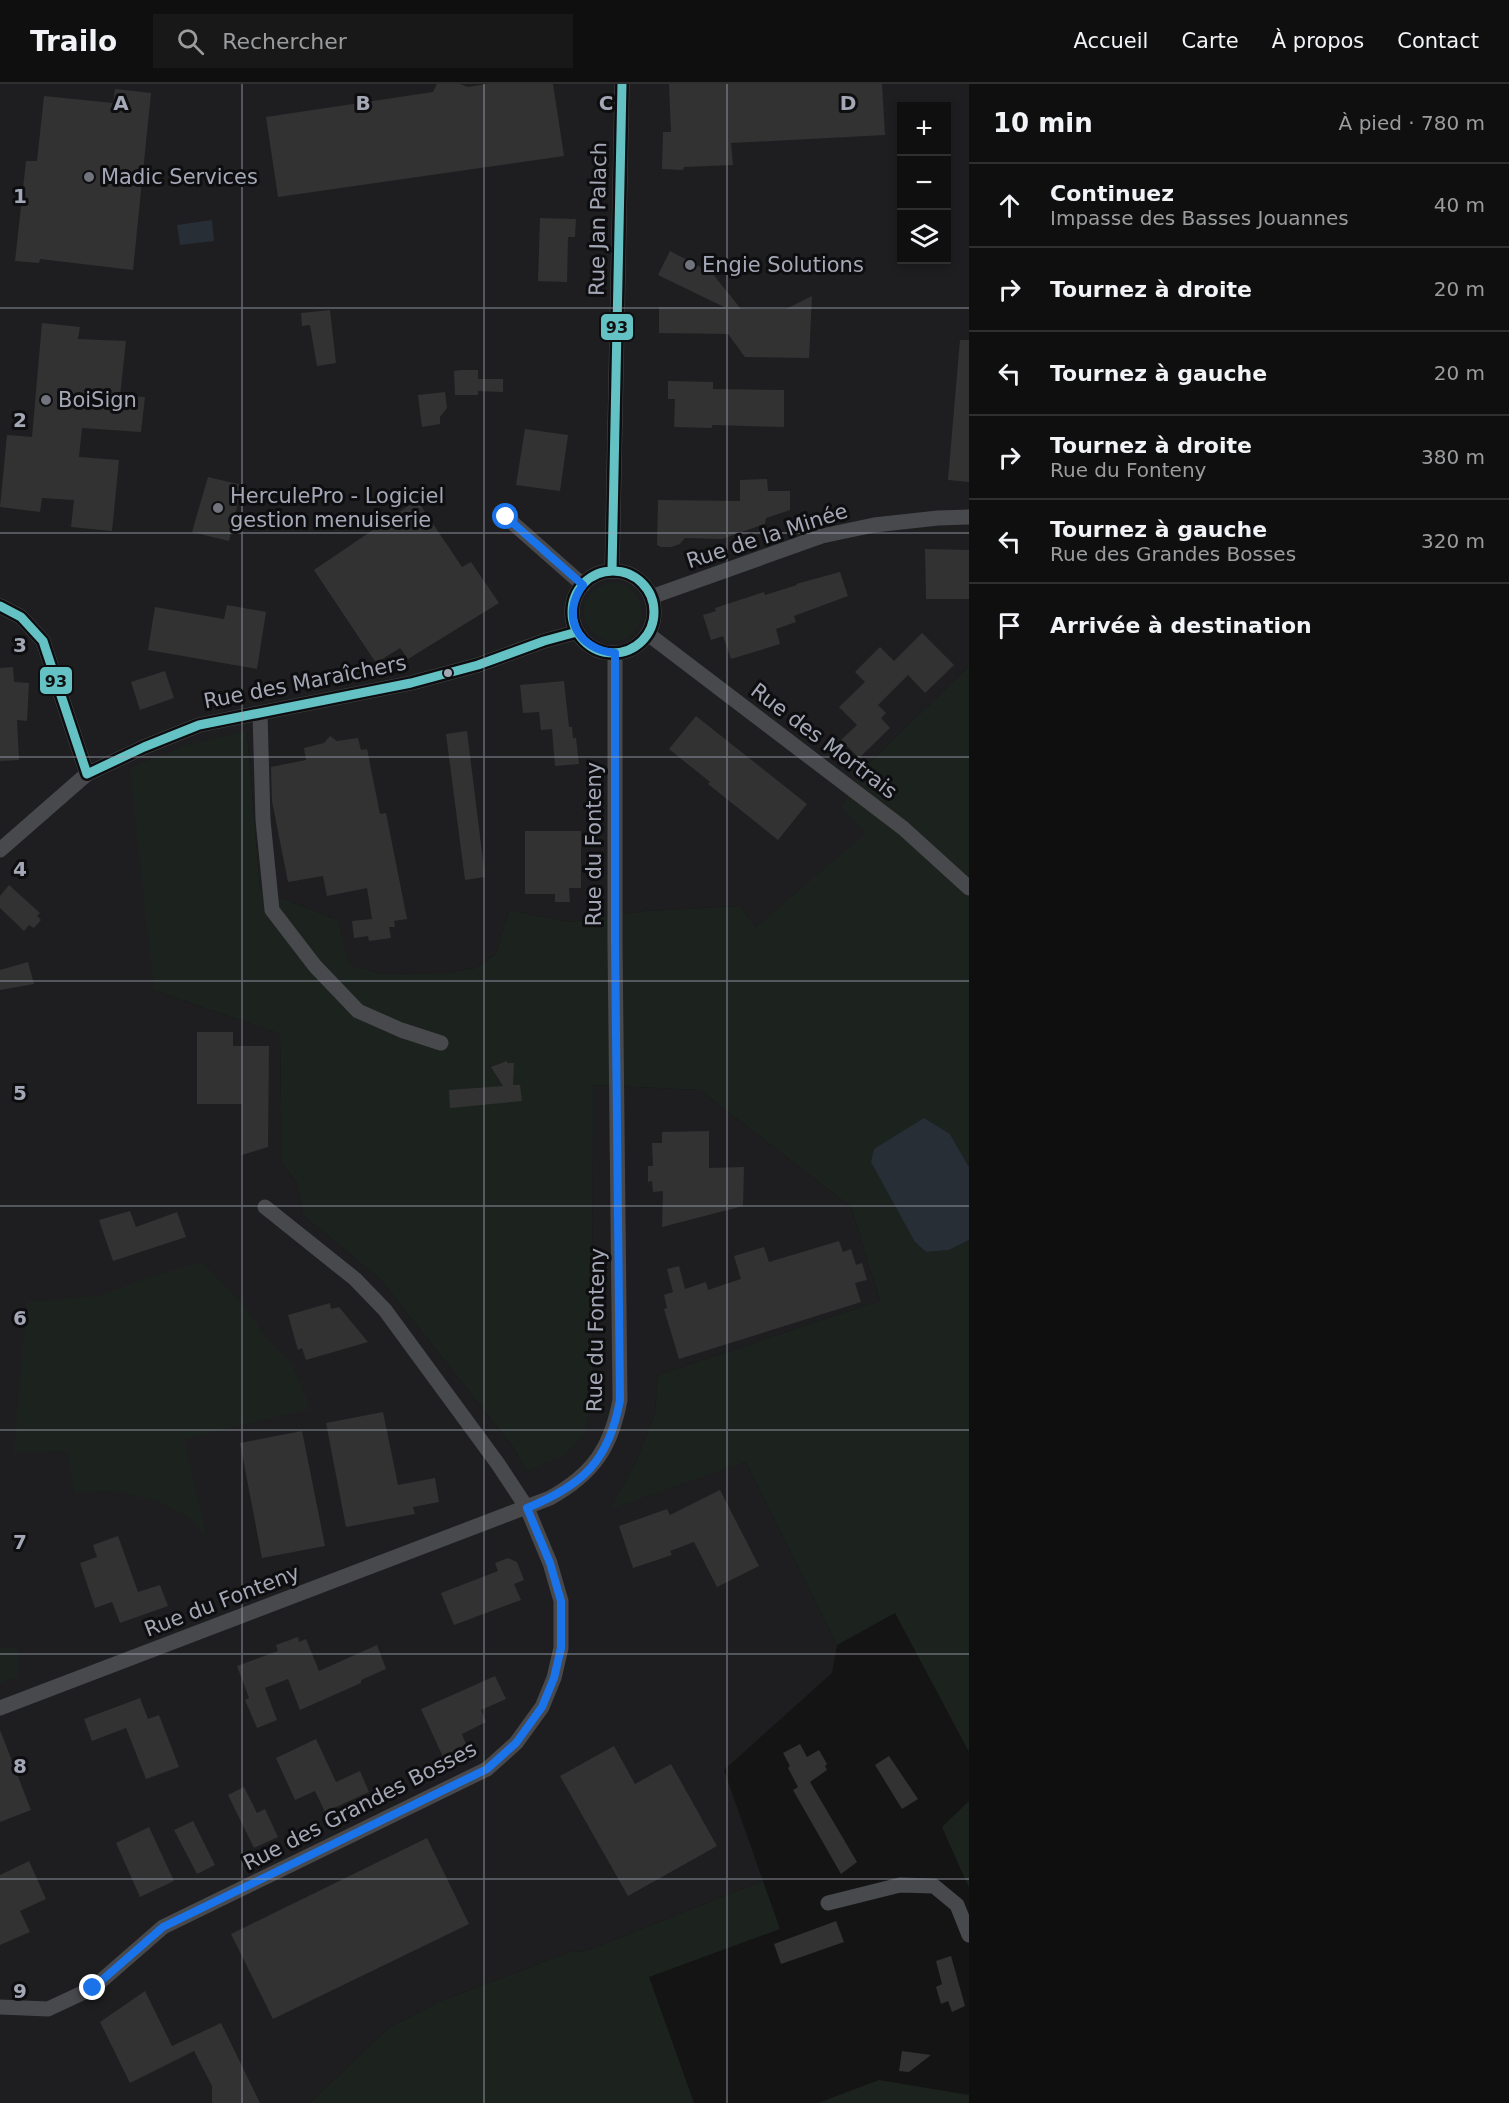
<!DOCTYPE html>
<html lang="fr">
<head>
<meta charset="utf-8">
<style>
	:root { --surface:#0f0f0f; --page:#181818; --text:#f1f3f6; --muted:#9b9c9e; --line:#2f2f2f }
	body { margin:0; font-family:"DejaVu Sans",sans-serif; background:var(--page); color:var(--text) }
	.controls { position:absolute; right:18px; top:18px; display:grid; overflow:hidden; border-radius:0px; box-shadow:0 3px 9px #0003 }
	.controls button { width:54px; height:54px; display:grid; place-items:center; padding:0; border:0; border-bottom:2px solid var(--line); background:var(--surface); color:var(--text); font:30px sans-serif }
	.stop { position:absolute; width:18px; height:18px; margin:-14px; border:4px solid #1a73e8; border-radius:50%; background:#fff }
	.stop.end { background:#1a73e8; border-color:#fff; box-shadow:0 2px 6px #0008 }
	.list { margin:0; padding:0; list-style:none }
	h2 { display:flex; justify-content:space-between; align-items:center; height:78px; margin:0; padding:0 24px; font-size:26px }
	h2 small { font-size:20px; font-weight:400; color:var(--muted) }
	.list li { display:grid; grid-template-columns:39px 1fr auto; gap:18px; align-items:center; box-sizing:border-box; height:84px; padding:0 24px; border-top:2px solid var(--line) }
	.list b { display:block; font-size:22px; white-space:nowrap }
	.list p { margin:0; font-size:20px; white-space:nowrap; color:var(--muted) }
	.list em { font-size:20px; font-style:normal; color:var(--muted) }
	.icon { flex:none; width:33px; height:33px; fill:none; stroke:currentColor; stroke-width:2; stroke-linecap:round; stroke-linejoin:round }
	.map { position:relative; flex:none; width:969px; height:2019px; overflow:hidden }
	header { display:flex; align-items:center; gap:36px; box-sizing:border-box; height:84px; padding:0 30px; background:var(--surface); border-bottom:2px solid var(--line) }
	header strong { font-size:28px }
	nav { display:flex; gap:33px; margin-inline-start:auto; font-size:21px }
	.search { width:420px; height:54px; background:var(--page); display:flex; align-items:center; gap:15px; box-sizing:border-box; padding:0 21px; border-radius:0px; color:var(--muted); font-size:22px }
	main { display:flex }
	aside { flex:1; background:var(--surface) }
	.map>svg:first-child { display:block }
	.built { fill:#1e1e20; fill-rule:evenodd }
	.green { fill:#1c231e }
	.water { fill:#272e36 }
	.building { fill:#323233 }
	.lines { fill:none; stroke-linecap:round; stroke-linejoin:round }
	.minor { stroke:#48494d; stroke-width:15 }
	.bus-1-casing { stroke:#0e0e10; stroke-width:14 }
	.bus-1 { stroke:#65c2c4; stroke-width:9 }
	.route { stroke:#1a73e8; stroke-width:8 }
	.grid { fill:none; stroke:#a4a8b6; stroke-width:1.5; stroke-opacity:0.55 }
	.poi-dot { fill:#72747d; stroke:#0e0e10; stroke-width:2 }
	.bus-dot { fill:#a4a8b6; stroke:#0e0e10; stroke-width:2 }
	.labels { text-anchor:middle; stroke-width:6; stroke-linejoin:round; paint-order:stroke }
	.poi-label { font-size:21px; fill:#a4a8b6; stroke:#0e0e10; text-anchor:start }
	.street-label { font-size:21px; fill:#a4a8b6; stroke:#0e0e10 }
	.grid-label { font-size:20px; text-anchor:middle; font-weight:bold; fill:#a4a8b6; stroke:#0e0e10; stroke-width:6; stroke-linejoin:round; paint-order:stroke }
	.line-badge { stroke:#0e0e10; stroke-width:2 }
	.pale-badge-label { font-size:16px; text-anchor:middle; font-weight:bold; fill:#111 }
</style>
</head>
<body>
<header>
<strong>Trailo</strong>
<div class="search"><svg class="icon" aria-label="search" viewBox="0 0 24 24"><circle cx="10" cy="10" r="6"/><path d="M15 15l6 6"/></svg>Rechercher</div>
<nav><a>Accueil</a><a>Carte</a><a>À propos</a><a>Contact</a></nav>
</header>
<main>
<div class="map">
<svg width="969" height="2019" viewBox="0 0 969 2019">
	<rect width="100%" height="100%" fill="#141414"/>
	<path class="built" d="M 0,0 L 969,0 L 969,582 L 860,688 L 867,749 L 756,843 L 740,822 L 646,827 L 570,838 L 509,826 L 496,870 L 475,884 L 446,889 L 383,890 L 348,881 L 338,836 L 260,806 L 247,647 L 154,906 L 280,950 L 282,1079 L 297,1099 L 303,1131 L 381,1196 L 513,1363 L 527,1387 L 592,1316 L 593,1001 L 700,1006 L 851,1123 L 880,1217 L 658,1291 L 655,1329 L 636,1378 L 611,1424 L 746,1378 L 837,1561 L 832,1589 L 724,1686 L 763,1797 L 586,1867 L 570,1868 L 441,1917 L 388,1944 L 310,2019 L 0,2019 ZM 902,22 L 946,22 L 946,176 L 902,176 Z"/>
	<path class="green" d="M584 528a29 29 0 1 1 58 0a29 29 0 1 1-58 0Z
		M 969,582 L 969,1083 L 950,1050 L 915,1158 L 926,1168 L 949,1166 L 969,1156 L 969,1668 L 895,1529 L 837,1561 L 746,1378 L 610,1425 L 636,1378 L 655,1329 L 658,1291 L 880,1217 L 851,1123 L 700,1006 L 593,1001 L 592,1316 L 584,1350 L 566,1370 L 527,1387 L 513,1363 L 381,1196 L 303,1131 L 297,1099 L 282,1079 L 280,950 L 154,906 L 130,684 L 186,661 L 247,647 L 260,806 L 338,836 L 349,881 L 383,890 L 446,889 L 475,884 L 496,870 L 509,826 L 570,838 L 646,827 L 740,822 L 756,843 L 866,749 L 842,724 L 860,688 Z
		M 202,1178 L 244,1222 L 266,1254 L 292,1280 L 310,1325 L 184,1355 L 207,1455 L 189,1433 L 157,1417 L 115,1407 L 74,1408 L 67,1367 L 14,1368 L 27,1218 L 100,1212 L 149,1193 Z
		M 0,1564 L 17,1564 L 18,1592 L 0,1599 Z
		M 969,1717 L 969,1804 L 942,1743 Z
		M 763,1797 L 780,1845 L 649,1893 L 694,2019 L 310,2019 L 388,1944 L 441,1917 L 570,1868 L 586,1867 Z
		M 879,1996 L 969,2011 L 969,2019 L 818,2019 Z"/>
	<path class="water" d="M 212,136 L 214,157 L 180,161 L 177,141 Z
		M 924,1034 L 950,1050 L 969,1083 L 969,1156 L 949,1166 L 926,1168 L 915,1158 L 871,1078 L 874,1065 Z"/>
	<path class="building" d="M 437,0 L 460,0 L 468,3 L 487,0 L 553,0 L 564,72 L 278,113 L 266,33 L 433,8 Z
		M 669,0 L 882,0 L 885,51 L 731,59 L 733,81 L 684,83 L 683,86 L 662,85 L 663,48 L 671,48 Z
		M 115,5 L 151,9 L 133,186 L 40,175 L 39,179 L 15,177 L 26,77 L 37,77 L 44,12 L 113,19 Z
		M 540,134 L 576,135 L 575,153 L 568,153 L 567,198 L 538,197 Z
		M 670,167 L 712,189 L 741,225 L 786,225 L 812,212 L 809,274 L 745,273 L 728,250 L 659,249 L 659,223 L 724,223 L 658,191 Z
		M 330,226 L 336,279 L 317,282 L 310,241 L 302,242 L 301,229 Z
		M 42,239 L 80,243 L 78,255 L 126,257 L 120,312 L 145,313 L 141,348 L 82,344 L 79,373 L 119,376 L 112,447 L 71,443 L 74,416 L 42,414 L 40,428 L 0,423 L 7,351 L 32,353 Z
		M 960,256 L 969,256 L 969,398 L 948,396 Z
		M 461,286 L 478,286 L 478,295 L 503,295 L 503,308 L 478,307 L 478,311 L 455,311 L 454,287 Z
		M 668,297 L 713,298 L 713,305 L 784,306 L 784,343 L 712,341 L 712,344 L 674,343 L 675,315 L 668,315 Z
		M 445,308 L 447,324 L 440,333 L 440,340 L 422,343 L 418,311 Z
		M 525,345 L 568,351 L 560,407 L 516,401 Z
		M 208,393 L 242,401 L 229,457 L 192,448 Z
		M 767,395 L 768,407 L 790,407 L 790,426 L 766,434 L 765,440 L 722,455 L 685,454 L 680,460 L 671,463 L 661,463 L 657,461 L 658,416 L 740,417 L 740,396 Z
		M 417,416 L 462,483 L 471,478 L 499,519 L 408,575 L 400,564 L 376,579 L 314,486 Z
		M 925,465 L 969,466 L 969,515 L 926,515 Z
		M 840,488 L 848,512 L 794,532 L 796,538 L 776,545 L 780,560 L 731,575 L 723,552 L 711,556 L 703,531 L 716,527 L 715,524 L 764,508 L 765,511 L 797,501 L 796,500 Z
		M 227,521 L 266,528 L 257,585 L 148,566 L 155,523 L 224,535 Z
		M 922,549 L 954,581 L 925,609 L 908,591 L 878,621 L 886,629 L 881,634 L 890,644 L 859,674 L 841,656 L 857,641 L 839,623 L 865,598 L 855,588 L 880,563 L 894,577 Z
		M 13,583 L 14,598 L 29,599 L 27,637 L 17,636 L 19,676 L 0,677 L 0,584 Z
		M 165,587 L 174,614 L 140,626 L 131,598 Z
		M 564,597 L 569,643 L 572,643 L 573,654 L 576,654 L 579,680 L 555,682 L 552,645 L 541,646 L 539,628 L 523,629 L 520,601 Z
		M 696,632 L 807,720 L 778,756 L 708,700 L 710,698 L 669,665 Z
		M 467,647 L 485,793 L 465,796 L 446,650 Z
		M 330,652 L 337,657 L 358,654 L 361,666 L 367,665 L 380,730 L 386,729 L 407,835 L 394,837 L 395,843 L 389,843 L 391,854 L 369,857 L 368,852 L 354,854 L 352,837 L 372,835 L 367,804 L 327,812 L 323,792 L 288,798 L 272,717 L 271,683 L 306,676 L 304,664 L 324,659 Z
		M 525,747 L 581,747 L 581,804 L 569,804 L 570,818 L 555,818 L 555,810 L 525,810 Z
		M 9,801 L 40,829 L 37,832 L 41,836 L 34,844 L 29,841 L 24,847 L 0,824 L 0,812 Z
		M 28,878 L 34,900 L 0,906 L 0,886 Z
		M 197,948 L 233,948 L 233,962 L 269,962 L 268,1063 L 242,1071 L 242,1020 L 197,1020 Z
		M 507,977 L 507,979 L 514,979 L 513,1001 L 520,1001 L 522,1017 L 450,1024 L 449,1006 L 503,1002 L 491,983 Z
		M 709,1047 L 709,1084 L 744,1083 L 743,1122 L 662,1143 L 663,1107 L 653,1108 L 652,1097 L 648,1098 L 648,1082 L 653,1082 L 652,1059 L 662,1059 L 662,1048 Z
		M 130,1127 L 136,1143 L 177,1128 L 186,1153 L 113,1177 L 99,1136 Z
		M 839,1157 L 843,1168 L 851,1165 L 856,1181 L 862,1179 L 867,1196 L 855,1199 L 861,1218 L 679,1275 L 664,1225 L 667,1224 L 664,1211 L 673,1208 L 667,1185 L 679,1182 L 685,1205 L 706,1198 L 708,1206 L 741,1195 L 734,1172 L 764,1163 L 769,1178 Z
		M 330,1219 L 331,1225 L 339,1223 L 368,1258 L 306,1276 L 302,1264 L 298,1266 L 288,1231 Z
		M 383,1328 L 398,1401 L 435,1394 L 439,1418 L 413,1423 L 415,1430 L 346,1443 L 326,1339 Z
		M 302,1347 L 325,1462 L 262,1474 L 240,1359 Z
		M 720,1406 L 759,1482 L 717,1503 L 694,1458 L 670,1467 L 672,1471 L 633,1484 L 619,1442 L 667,1425 L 670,1431 Z
		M 118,1452 L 138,1508 L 160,1501 L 168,1522 L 120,1539 L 112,1518 L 95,1524 L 80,1479 L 97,1473 L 93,1461 Z
		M 508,1474 L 517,1478 L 524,1496 L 514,1500 L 521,1516 L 454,1541 L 441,1509 L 498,1487 L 495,1479 Z
		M 298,1553 L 299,1558 L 306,1555 L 319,1587 L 377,1561 L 386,1585 L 361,1596 L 361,1599 L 300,1626 L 288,1595 L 265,1604 L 277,1636 L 257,1644 L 245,1616 L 249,1614 L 237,1582 L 278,1567 L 276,1561 Z
		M 495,1592 L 506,1615 L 481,1626 L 486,1638 L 462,1650 L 466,1660 L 443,1673 L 421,1625 Z
		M 140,1614 L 148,1635 L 159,1631 L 179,1683 L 146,1695 L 126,1644 L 92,1657 L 84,1635 Z
		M 0,1646 L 31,1726 L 0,1738 Z
		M 316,1655 L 336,1698 L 360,1687 L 369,1708 L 325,1728 L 315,1707 L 295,1716 L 276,1674 Z
		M 800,1660 L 807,1673 L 819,1666 L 827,1680 L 825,1682 L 827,1686 L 810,1698 L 857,1778 L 841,1790 L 793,1706 L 798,1703 L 788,1684 L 790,1682 L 783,1669 Z
		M 614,1662 L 635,1700 L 671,1680 L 717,1762 L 628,1812 L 560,1692 Z
		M 889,1672 L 918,1715 L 902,1725 L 875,1681 Z
		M 244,1703 L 257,1729 L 265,1725 L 278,1753 L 254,1764 L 228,1711 Z
		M 193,1737 L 215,1781 L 197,1790 L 174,1746 Z
		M 149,1743 L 174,1797 L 140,1813 L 116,1759 Z
		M 427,1754 L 469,1840 L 273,1935 L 231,1850 Z
		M 29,1777 L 46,1815 L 20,1827 L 30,1848 L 0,1861 L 0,1791 Z
		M 836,1837 L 844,1858 L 781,1880 L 774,1860 Z
		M 951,1872 L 965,1922 L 952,1928 L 948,1917 L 941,1920 L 936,1903 L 942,1900 L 936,1877 Z
		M 145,1907 L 172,1962 L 221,1939 L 260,2019 L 212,2019 L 212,2002 L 194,1967 L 130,1999 L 100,1938 Z
		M 902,1967 L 931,1971 L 909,1988 L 899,1987 Z"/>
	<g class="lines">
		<path class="minor" d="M 506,433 L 583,501
			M 612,486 L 622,0
			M572 528a41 41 0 1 1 82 0a41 41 0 1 1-82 0Z
			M 651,513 L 822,452 L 874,441 L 938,434 L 969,433
			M 0,522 L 21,533 L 43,557 L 87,690
			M 648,550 L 903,744 L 969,804
			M 260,629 L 263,736 L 272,826 L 315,882 L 358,927 L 401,946 L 441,959
			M 0,766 L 87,690 L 144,663 L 199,641 L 411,599 L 478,581 L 544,557 L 577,548
			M 0,1624 L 550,1414 C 593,1390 611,1364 620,1316 L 615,858 L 615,569
			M 828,1819 L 900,1801 L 934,1802 L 957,1821 L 969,1851
			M 0,1923 L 48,1925 L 93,1904 L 163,1843 L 487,1685 L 516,1659 L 542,1623 L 554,1594 L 561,1564 L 561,1517 L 550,1479 L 527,1424 L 498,1380 L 385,1226 L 355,1195 L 265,1123"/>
		<g class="bus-1-casing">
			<path id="bus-1" d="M 612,486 L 622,0
				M572 528a41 41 0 1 1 82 0a41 41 0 1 1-82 0Z
				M 0,522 L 21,533 L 43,557 L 87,690
				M 87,690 L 144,663 L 199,641 L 411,599 L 478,581 L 544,557 L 577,548"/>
		</g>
		<use href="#bus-1" class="bus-1"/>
	</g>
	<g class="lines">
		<path class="route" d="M 93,1904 L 163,1843 L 487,1685 L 516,1659 L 542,1623 L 554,1594 L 561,1564 L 561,1517 L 550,1479 L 527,1424 C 583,1401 609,1377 620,1316 L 615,858 L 615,569 C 578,566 560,532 583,501 L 506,433"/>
	</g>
	<path class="grid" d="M 242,0 L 242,2019M 484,0 L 484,2019M 727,0 L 727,2019M 0,224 L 969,224M 0,449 L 969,449M 0,673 L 969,673M 0,897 L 969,897M 0,1122 L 969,1122M 0,1346 L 969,1346M 0,1570 L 969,1570M 0,1795 L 969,1795"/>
	<g class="poi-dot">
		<circle cx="89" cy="93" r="6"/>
		<circle cx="690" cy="181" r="6"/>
		<circle cx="46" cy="316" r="6"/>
		<circle cx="218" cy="424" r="6"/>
	</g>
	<circle class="bus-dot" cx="448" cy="589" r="5"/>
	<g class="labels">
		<g class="poi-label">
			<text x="101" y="100">Madic Services</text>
			<text x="702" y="188">Engie Solutions</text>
			<text x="58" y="323">BoiSign</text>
			<text x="230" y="419">HerculePro - Logiciel<tspan x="230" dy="24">gestion menuiserie</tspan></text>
		</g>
		<g class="street-label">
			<text transform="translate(598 135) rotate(-89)" y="7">Rue Jan Palach</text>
			<text transform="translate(767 452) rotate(-18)" y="7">Rue de la Minée</text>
			<text transform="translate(305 598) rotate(-11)" y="7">Rue des Maraîchers</text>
			<text transform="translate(824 657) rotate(37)" y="7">Rue des Mortrais</text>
			<text transform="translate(594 760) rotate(-90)" y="7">Rue du Fonteny</text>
			<text transform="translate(596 1246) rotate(-89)" y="7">Rue du Fonteny</text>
			<text transform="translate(222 1517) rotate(-21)" y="7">Rue du Fonteny</text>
			<text transform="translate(360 1722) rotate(-27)" y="7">Rue des Grandes Bosses</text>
		</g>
	</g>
	<g class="grid-label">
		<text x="121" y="26">A</text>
		<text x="363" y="26">B</text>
		<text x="606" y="26">C</text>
		<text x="848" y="26">D</text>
		<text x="20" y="119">1</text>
		<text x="20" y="343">2</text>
		<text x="20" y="568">3</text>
		<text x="20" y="792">4</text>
		<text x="20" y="1016">5</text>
		<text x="20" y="1241">6</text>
		<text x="20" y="1465">7</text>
		<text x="20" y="1689">8</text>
		<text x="20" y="1914">9</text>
	</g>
	<g class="line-badge">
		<rect x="600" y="229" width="34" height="28" rx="6" fill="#65c2c4"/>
		<rect x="39" y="582" width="34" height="29" rx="6" fill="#65c2c4"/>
	</g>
	<g class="pale-badge-label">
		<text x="617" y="249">93</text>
		<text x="56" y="603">93</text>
	</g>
</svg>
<div class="controls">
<button>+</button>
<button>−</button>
<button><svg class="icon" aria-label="layers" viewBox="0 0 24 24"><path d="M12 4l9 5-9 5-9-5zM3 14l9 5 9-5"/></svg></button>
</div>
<div class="stop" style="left:506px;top:433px"></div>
<div class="stop end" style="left:93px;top:1904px"></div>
</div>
<aside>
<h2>10 min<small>À pied · 780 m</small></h2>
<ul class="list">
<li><svg class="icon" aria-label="ahead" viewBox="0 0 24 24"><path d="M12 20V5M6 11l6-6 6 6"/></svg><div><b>Continuez</b><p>Impasse des Basses Jouannes</p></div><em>40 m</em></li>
<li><svg class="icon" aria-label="right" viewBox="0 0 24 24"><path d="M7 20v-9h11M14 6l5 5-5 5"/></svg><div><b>Tournez à droite</b></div><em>20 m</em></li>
<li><svg class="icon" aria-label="left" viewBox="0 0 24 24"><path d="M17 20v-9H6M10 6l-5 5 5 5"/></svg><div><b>Tournez à gauche</b></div><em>20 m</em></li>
<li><svg class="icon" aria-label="right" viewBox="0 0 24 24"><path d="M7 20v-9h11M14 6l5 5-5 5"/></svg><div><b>Tournez à droite</b><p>Rue du Fonteny</p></div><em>380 m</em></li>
<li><svg class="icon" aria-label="left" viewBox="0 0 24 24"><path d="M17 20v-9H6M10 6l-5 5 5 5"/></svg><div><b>Tournez à gauche</b><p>Rue des Grandes Bosses</p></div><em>320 m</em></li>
<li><svg class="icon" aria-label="arrive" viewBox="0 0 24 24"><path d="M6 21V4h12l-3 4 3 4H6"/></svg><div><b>Arrivée à destination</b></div></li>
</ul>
</aside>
</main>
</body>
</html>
